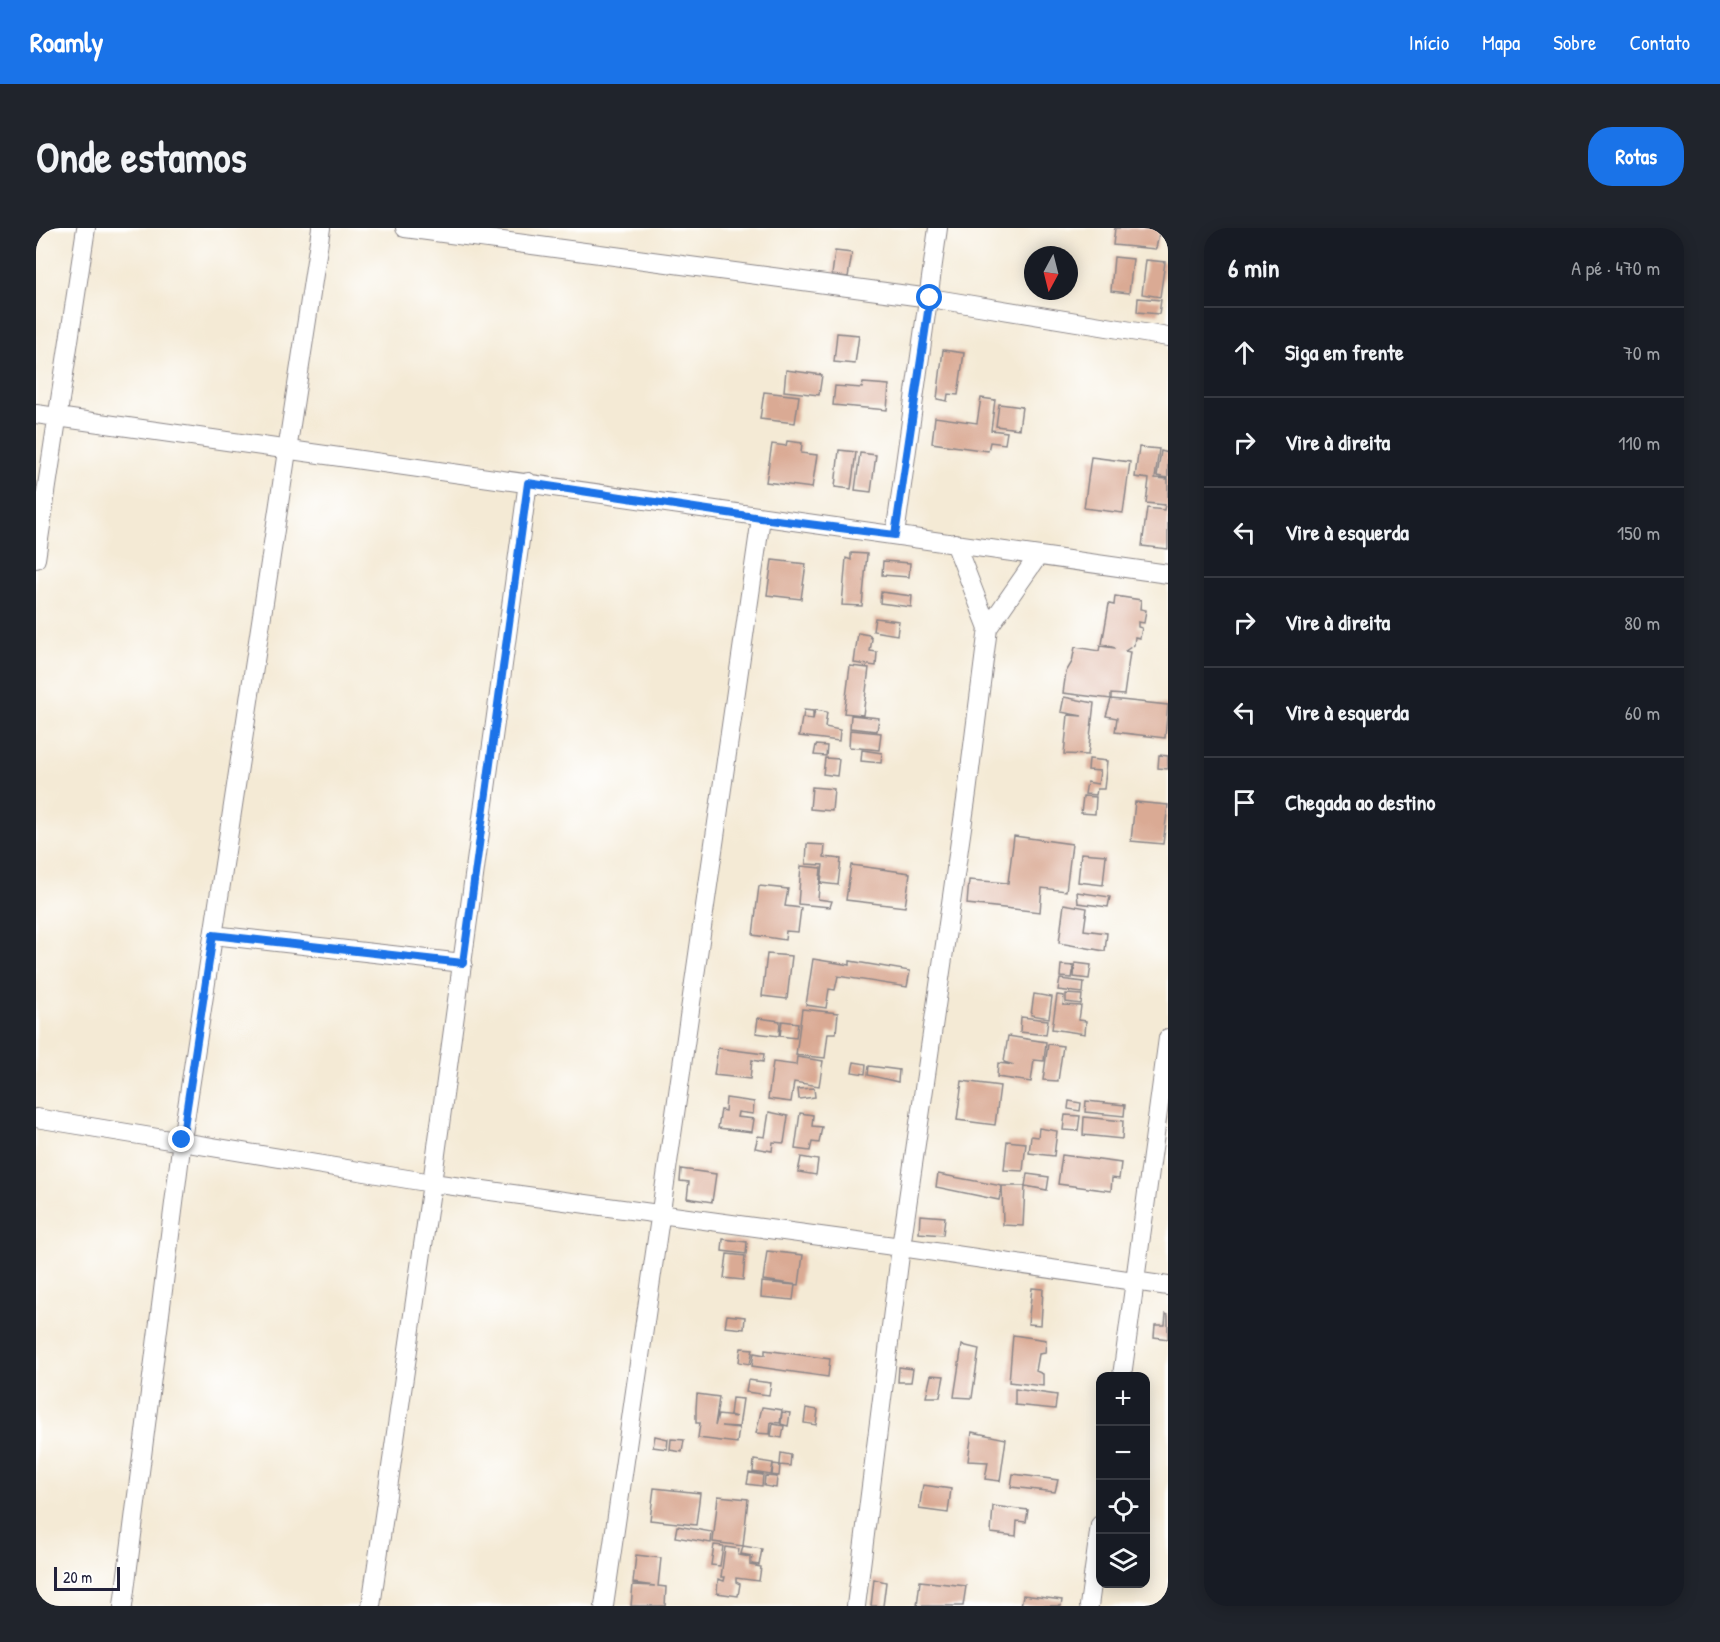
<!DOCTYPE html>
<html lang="pt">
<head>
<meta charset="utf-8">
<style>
	:root { --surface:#171b24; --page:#20242c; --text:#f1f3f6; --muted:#9ea1a6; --line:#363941; --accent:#1a73e8 }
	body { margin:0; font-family:"Patrick Hand",sans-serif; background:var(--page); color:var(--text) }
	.controls { position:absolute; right:18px; bottom:18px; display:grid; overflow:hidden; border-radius:12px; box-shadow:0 3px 15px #0003 }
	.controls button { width:54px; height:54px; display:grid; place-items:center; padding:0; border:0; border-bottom:2px solid var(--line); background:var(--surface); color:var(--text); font:30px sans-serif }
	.compass { position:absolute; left:988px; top:18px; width:54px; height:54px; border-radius:50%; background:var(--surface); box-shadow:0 3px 15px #0003; rotate:187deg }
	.scale { position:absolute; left:18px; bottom:15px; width:66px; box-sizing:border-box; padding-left:6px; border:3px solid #22223b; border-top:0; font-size:16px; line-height:21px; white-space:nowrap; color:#22223b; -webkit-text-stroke:4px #fff; paint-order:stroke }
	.stop { position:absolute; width:18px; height:18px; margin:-14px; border:4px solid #1a73e8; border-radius:50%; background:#fff }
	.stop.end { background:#1a73e8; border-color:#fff; box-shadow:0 2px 6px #0008 }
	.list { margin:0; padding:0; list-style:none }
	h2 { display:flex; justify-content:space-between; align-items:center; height:78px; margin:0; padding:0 24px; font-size:26px }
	h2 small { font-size:20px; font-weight:400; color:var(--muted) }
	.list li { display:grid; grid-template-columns:39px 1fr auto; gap:18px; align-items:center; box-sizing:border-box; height:90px; padding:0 24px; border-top:2px solid var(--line) }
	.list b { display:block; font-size:22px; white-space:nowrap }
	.list em { font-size:20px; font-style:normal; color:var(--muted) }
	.icon { flex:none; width:33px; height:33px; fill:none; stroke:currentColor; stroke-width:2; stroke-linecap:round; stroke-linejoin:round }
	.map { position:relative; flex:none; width:1132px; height:1378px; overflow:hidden; border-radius:24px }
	header { display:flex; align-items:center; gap:36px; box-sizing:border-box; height:84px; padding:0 30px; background:var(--accent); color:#fff }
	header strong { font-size:28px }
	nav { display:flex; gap:33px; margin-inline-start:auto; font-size:21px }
	.intro { display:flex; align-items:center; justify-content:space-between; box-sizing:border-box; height:144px; padding:0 36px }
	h1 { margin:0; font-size:42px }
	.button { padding:15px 27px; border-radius:24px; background:var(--accent); color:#fff; font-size:21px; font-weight:700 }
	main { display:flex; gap:36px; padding:0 36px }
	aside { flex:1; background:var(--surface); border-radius:24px; box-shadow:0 3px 15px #0003 }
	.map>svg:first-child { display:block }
	.building { fill:#daaa94 }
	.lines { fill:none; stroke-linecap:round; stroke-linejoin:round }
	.street-casing { stroke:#8b8688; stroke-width:20 }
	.street { stroke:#fff; stroke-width:18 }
	.route { stroke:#1a73e8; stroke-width:8 }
</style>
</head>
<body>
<header>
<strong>Roamly</strong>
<nav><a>Início</a><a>Mapa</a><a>Sobre</a><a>Contato</a></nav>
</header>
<div class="intro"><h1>Onde estamos</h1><a class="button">Rotas</a></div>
<main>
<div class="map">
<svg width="1132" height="1378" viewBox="0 0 1132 1378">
	<rect width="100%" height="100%" fill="#fff"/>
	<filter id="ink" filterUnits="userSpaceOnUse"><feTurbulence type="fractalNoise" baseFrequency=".0167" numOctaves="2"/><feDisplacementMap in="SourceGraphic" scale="12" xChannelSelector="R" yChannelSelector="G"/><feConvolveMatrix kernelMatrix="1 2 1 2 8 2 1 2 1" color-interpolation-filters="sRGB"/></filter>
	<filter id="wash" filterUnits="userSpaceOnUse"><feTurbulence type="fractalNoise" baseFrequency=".008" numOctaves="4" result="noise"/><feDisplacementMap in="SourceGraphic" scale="24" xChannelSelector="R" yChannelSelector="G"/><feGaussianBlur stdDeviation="1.35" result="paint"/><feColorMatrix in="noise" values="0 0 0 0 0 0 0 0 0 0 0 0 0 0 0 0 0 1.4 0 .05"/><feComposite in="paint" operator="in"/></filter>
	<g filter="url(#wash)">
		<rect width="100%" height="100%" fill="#f4ead5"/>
		<g id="blocks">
			<path class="building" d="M 1079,0 L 1124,0 L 1120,21 L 1077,17 Z
				M 799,23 L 816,25 L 812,49 L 796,47 Z
				M 1078,29 L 1097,31 L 1093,65 L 1075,63 Z
				M 1110,32 L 1129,34 L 1124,69 L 1106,66 Z
				M 1102,70 L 1125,72 L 1123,86 L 1101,84 Z
				M 801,105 L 823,107 L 819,136 L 798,134 Z
				M 907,122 L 928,125 L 922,167 L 912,166 L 911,173 L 901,171 Z
				M 750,142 L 786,147 L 783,167 L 748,163 Z
				M 827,155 L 853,157 L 851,182 L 797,177 L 799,158 L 826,160 Z
				M 728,164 L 763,168 L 759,195 L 724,191 Z
				M 945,170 L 959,172 L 955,202 L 971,204 L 969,216 L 954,214 L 952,223 L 896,215 L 899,189 L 941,195 Z
				M 963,176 L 986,179 L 983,201 L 960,198 Z
				M 751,213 L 766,215 L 765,225 L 781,227 L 776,260 L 730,254 L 736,216 L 750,218 Z
				M 1103,219 L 1123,221 L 1119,250 L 1132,251 L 1132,321 L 1106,318 L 1111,280 L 1128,282 L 1129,277 L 1110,275 L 1113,251 L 1099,249 Z
				M 803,222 L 820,224 L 815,261 L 799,259 Z
				M 1125,223 L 1132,225 L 1132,250 L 1121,248 Z
				M 824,225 L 840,227 L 835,264 L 819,262 Z
				M 1055,229 L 1094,234 L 1087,285 L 1048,280 Z
				M 815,325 L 831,326 L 826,378 L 806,377 L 810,330 L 815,332 Z
				M 736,332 L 770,336 L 765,371 L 731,367 Z
				M 847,333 L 874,335 L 873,349 L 846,347 Z
				M 845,364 L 876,368 L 875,379 L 844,375 Z
				M 1079,368 L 1105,372 L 1104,381 L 1110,382 L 1108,395 L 1102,394 L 1102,399 L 1106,400 L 1104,410 L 1099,409 L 1098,417 L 1089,423 L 1094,424 L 1088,467 L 1075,466 L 1075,471 L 1027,465 L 1030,444 L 1036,434 L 1039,419 L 1063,423 L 1064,418 L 1079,420 L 1066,416 L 1073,376 L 1078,377 Z
				M 839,390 L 863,393 L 861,407 L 837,403 Z
				M 822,405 L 833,407 L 836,411 L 834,423 L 841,424 L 840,438 L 818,435 Z
				M 814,438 L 833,440 L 827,487 L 808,485 Z
				M 1028,469 L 1058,475 L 1052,527 L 1028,526 L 1032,487 L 1046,488 L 1025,484 Z
				M 1075,471 L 1132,477 L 1129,510 L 1079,504 L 1081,490 L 1070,488 Z
				M 768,482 L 777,483 L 777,491 L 767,490 Z
				M 779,482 L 791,484 L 789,499 L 804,502 L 803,513 L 763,508 L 766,490 L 777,492 Z
				M 815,487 L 843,490 L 841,503 L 814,500 Z
				M 814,502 L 845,505 L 843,522 L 813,519 Z
				M 780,517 L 791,518 L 790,528 L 778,527 Z
				M 826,522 L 846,525 L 845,535 L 825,533 Z
				M 1123,527 L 1132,528 L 1132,541 L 1122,540 Z
				M 789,530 L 803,531 L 801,548 L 787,546 Z
				M 1053,531 L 1071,533 L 1068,561 L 1061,561 L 1060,567 L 1049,566 L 1051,554 L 1062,556 L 1064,543 L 1052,542 Z
				M 776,559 L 798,561 L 796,583 L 774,581 Z
				M 1047,568 L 1060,569 L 1059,586 L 1045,585 Z
				M 1099,574 L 1132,577 L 1127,616 L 1095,613 Z
				M 978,608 L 1036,616 L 1030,663 L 1006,660 L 1004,684 L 931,676 L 933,652 L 972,655 Z
				M 771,616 L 789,617 L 788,629 L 805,631 L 802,657 L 785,655 L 787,637 L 770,636 Z
				M 1045,625 L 1070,627 L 1067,657 L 1042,654 Z
				M 815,637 L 874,645 L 869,679 L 810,672 Z
				M 765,638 L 785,640 L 782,671 L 796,673 L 794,679 L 762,676 Z
				M 723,658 L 752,661 L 749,678 L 765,680 L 762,704 L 750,703 L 749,712 L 717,707 Z
				M 1041,664 L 1074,669 L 1072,679 L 1042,675 Z
				M 1028,676 L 1051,680 L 1048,702 L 1071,705 L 1069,723 L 1023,715 Z
				M 731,726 L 756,728 L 751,771 L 726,768 Z
				M 777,731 L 814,737 L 814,733 L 874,743 L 871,759 L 802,748 L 799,762 L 793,761 L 790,780 L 770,777 Z
				M 1039,735 L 1055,737 L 1053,751 L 1038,749 Z
				M 1025,737 L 1038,738 L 1036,750 L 1024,749 Z
				M 1024,751 L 1048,754 L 1047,765 L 1022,762 Z
				M 998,766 L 1016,769 L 1013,790 L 995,787 Z
				M 1030,766 L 1046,767 L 1045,776 L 1030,774 Z
				M 1021,767 L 1028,768 L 1027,777 L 1045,778 L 1043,792 L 1050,793 L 1049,806 L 1016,801 Z
				M 766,781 L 802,785 L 800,805 L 792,805 L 789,830 L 760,827 Z
				M 985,789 L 1012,792 L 1010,807 L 984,804 Z
				M 722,790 L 744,793 L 743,808 L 720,805 Z
				M 746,793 L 762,795 L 760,810 L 744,808 Z
				M 972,808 L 1010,814 L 1008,833 L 998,832 L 995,854 L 961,849 L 962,835 L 978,837 L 968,834 Z
				M 1012,816 L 1027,818 L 1022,853 L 1007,852 Z
				M 682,820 L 728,826 L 727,834 L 716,832 L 714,851 L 678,847 Z
				M 761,829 L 787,833 L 783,858 L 758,854 L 755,874 L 732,871 L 737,834 L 760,837 Z
				M 818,834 L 830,836 L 829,846 L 816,844 Z
				M 833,838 L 863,842 L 862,854 L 832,847 Z
				M 926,853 L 964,858 L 959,897 L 921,892 Z
				M 778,860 L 779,869 L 763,871 L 762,861 Z
				M 690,870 L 718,874 L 717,886 L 702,884 L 701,889 L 718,891 L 716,904 L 682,900 L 685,882 L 689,883 Z
				M 1033,873 L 1045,875 L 1044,883 L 1032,881 Z
				M 1050,873 L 1089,877 L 1088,888 L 1049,884 Z
				M 733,884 L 752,888 L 748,915 L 737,914 L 736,923 L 719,920 L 722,908 L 729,909 Z
				M 764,885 L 777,887 L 776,898 L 786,899 L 783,915 L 776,914 L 774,923 L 759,921 Z
				M 1029,887 L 1044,888 L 1042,903 L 1027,902 Z
				M 1048,889 L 1087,893 L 1086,911 L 1047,907 Z
				M 1003,900 L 1021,903 L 1018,928 L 993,925 L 995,908 L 1002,909 Z
				M 971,913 L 990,915 L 987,943 L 968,942 Z
				M 1026,927 L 1085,935 L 1083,951 L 1076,950 L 1075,963 L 1022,956 Z
				M 765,929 L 782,932 L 780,947 L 762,944 Z
				M 645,941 L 680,946 L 676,974 L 651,970 L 653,954 L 644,953 Z
				M 902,946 L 966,958 L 963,972 L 900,959 Z
				M 991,946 L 1013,949 L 1011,962 L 989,958 L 987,998 L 967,997 L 966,958 L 989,958 Z
				M 884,987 L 909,989 L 907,1007 L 883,1005 Z
				M 687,1011 L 711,1014 L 710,1026 L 686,1023 Z
				M 731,1023 L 767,1027 L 763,1057 L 727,1052 Z
				M 691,1026 L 709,1028 L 707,1052 L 688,1050 Z
				M 726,1054 L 759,1057 L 757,1072 L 725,1069 Z
				M 996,1060 L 1007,1061 L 1005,1097 L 992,1096 Z
				M 1130,1086 L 1132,1087 L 1132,1111 L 1118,1109 L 1119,1097 L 1129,1097 Z
				M 691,1087 L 709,1089 L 708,1101 L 689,1099 Z
				M 977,1107 L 1010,1112 L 1009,1125 L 1003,1126 L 1000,1143 L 1007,1146 L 1007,1158 L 973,1154 Z
				M 926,1117 L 943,1121 L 936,1170 L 918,1169 Z
				M 705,1120 L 717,1121 L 714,1136 L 703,1134 Z
				M 729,1122 L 794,1131 L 792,1149 L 716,1138 L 718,1125 L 729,1127 Z
				M 863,1139 L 877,1141 L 875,1154 L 862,1154 Z
				M 895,1147 L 908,1148 L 904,1169 L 890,1169 Z
				M 712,1152 L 735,1155 L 733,1167 L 710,1164 Z
				M 979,1161 L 1021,1167 L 1019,1181 L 979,1177 Z
				M 661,1166 L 683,1169 L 679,1198 L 682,1187 L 700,1189 L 694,1187 L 696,1170 L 707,1171 L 703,1199 L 685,1198 L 703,1200 L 701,1215 L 662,1210 L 664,1195 L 660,1195 L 660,1181 Z
				M 726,1179 L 746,1182 L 744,1195 L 735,1194 L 734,1206 L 720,1205 Z
				M 770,1180 L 782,1182 L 780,1197 L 768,1195 Z
				M 746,1184 L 754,1185 L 752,1198 L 745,1196 Z
				M 737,1196 L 748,1198 L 746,1210 L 735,1208 Z
				M 936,1204 L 970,1211 L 964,1253 L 949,1251 L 952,1234 L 932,1233 Z
				M 619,1208 L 632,1211 L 631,1221 L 617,1219 Z
				M 635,1211 L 648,1212 L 646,1224 L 634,1222 Z
				M 745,1225 L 755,1227 L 754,1238 L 744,1237 Z
				M 718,1232 L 737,1235 L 735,1247 L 717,1244 Z
				M 737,1236 L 744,1237 L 743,1248 L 736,1247 Z
				M 713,1245 L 727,1247 L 726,1258 L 711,1256 Z
				M 977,1246 L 1022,1252 L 1019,1264 L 975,1259 Z
				M 729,1248 L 741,1249 L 740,1260 L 728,1258 Z
				M 887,1257 L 915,1261 L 912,1285 L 883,1281 Z
				M 618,1260 L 664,1265 L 660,1297 L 614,1292 Z
				M 682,1268 L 712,1271 L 707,1318 L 677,1314 Z
				M 957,1278 L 992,1282 L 990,1294 L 981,1293 L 980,1308 L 955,1305 Z
				M 641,1298 L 676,1304 L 675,1315 L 639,1309 Z
				M 678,1317 L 687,1318 L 684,1338 L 675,1337 Z
				M 707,1318 L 726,1321 L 723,1337 L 716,1336 L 717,1328 L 705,1326 Z
				M 689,1319 L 703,1321 L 702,1327 L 714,1329 L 714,1337 L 725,1339 L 723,1353 L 700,1350 L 700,1354 L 704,1356 L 702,1368 L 681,1365 L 682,1351 L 688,1353 L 689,1349 L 685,1349 Z
				M 600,1327 L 625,1330 L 622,1358 L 630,1359 L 629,1378 L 595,1378 L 597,1357 L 619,1358 L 597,1355 Z
				M 838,1351 L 850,1354 L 847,1378 L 835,1378 Z
				M 884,1353 L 930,1358 L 927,1378 L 881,1378 Z
				M 987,1367 L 1026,1372 L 1025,1378 L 985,1378 Z"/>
		</g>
	</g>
	<g filter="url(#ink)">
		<use href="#blocks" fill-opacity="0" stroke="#8b8688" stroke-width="1.5"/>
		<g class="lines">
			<g class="street-casing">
				<path id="street" d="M 369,0 L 894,70 L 1132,109
					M 0,186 L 1132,346
					M 859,307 L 902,0
					M 919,315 L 952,400
					M 0,331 L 50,0
					M 177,707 L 427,735
					M 0,890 L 396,955 L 865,1019 L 1132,1058
					M 1086,1148 L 1132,810
					M 87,1378 L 146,912 L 285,0
					M 335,1378 L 396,955 L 492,254
					M 568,1378 L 725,290
					M 820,1378 L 865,1019 L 931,565 L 952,400 L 1002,328
					M 1053,1378 L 1064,1297"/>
			</g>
			<use href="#street" class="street"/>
		</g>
	</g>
	<g class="lines" filter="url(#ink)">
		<path class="route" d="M 146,912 L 177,707 L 427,735 L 492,255 L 725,290 L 859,307 L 894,70"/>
	</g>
</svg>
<div class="controls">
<button>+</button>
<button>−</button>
<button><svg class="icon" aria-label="locate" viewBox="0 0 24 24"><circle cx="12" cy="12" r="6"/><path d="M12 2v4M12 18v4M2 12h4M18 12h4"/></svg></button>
<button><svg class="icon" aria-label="layers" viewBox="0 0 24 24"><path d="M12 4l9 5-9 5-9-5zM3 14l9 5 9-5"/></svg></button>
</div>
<svg class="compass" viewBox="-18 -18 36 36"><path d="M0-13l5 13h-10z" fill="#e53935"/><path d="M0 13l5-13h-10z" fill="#9ea1a6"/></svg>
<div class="scale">20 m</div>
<div class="stop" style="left:894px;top:70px"></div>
<div class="stop end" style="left:146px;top:912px"></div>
</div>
<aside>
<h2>6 min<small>A pé · 470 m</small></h2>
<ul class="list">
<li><svg class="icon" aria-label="ahead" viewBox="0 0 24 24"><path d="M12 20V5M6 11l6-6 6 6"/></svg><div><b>Siga em frente</b></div><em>70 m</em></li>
<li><svg class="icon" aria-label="right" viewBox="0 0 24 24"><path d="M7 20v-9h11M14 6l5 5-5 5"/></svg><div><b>Vire à direita</b></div><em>110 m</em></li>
<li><svg class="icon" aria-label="left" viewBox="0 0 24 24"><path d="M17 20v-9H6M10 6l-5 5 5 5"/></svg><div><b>Vire à esquerda</b></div><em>150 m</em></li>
<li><svg class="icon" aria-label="right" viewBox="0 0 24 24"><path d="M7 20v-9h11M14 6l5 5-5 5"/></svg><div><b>Vire à direita</b></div><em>80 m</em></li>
<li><svg class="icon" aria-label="left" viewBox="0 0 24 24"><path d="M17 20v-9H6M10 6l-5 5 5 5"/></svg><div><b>Vire à esquerda</b></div><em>60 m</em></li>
<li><svg class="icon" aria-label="arrive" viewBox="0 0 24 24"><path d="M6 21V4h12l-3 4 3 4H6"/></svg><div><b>Chegada ao destino</b></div></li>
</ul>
</aside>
</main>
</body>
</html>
